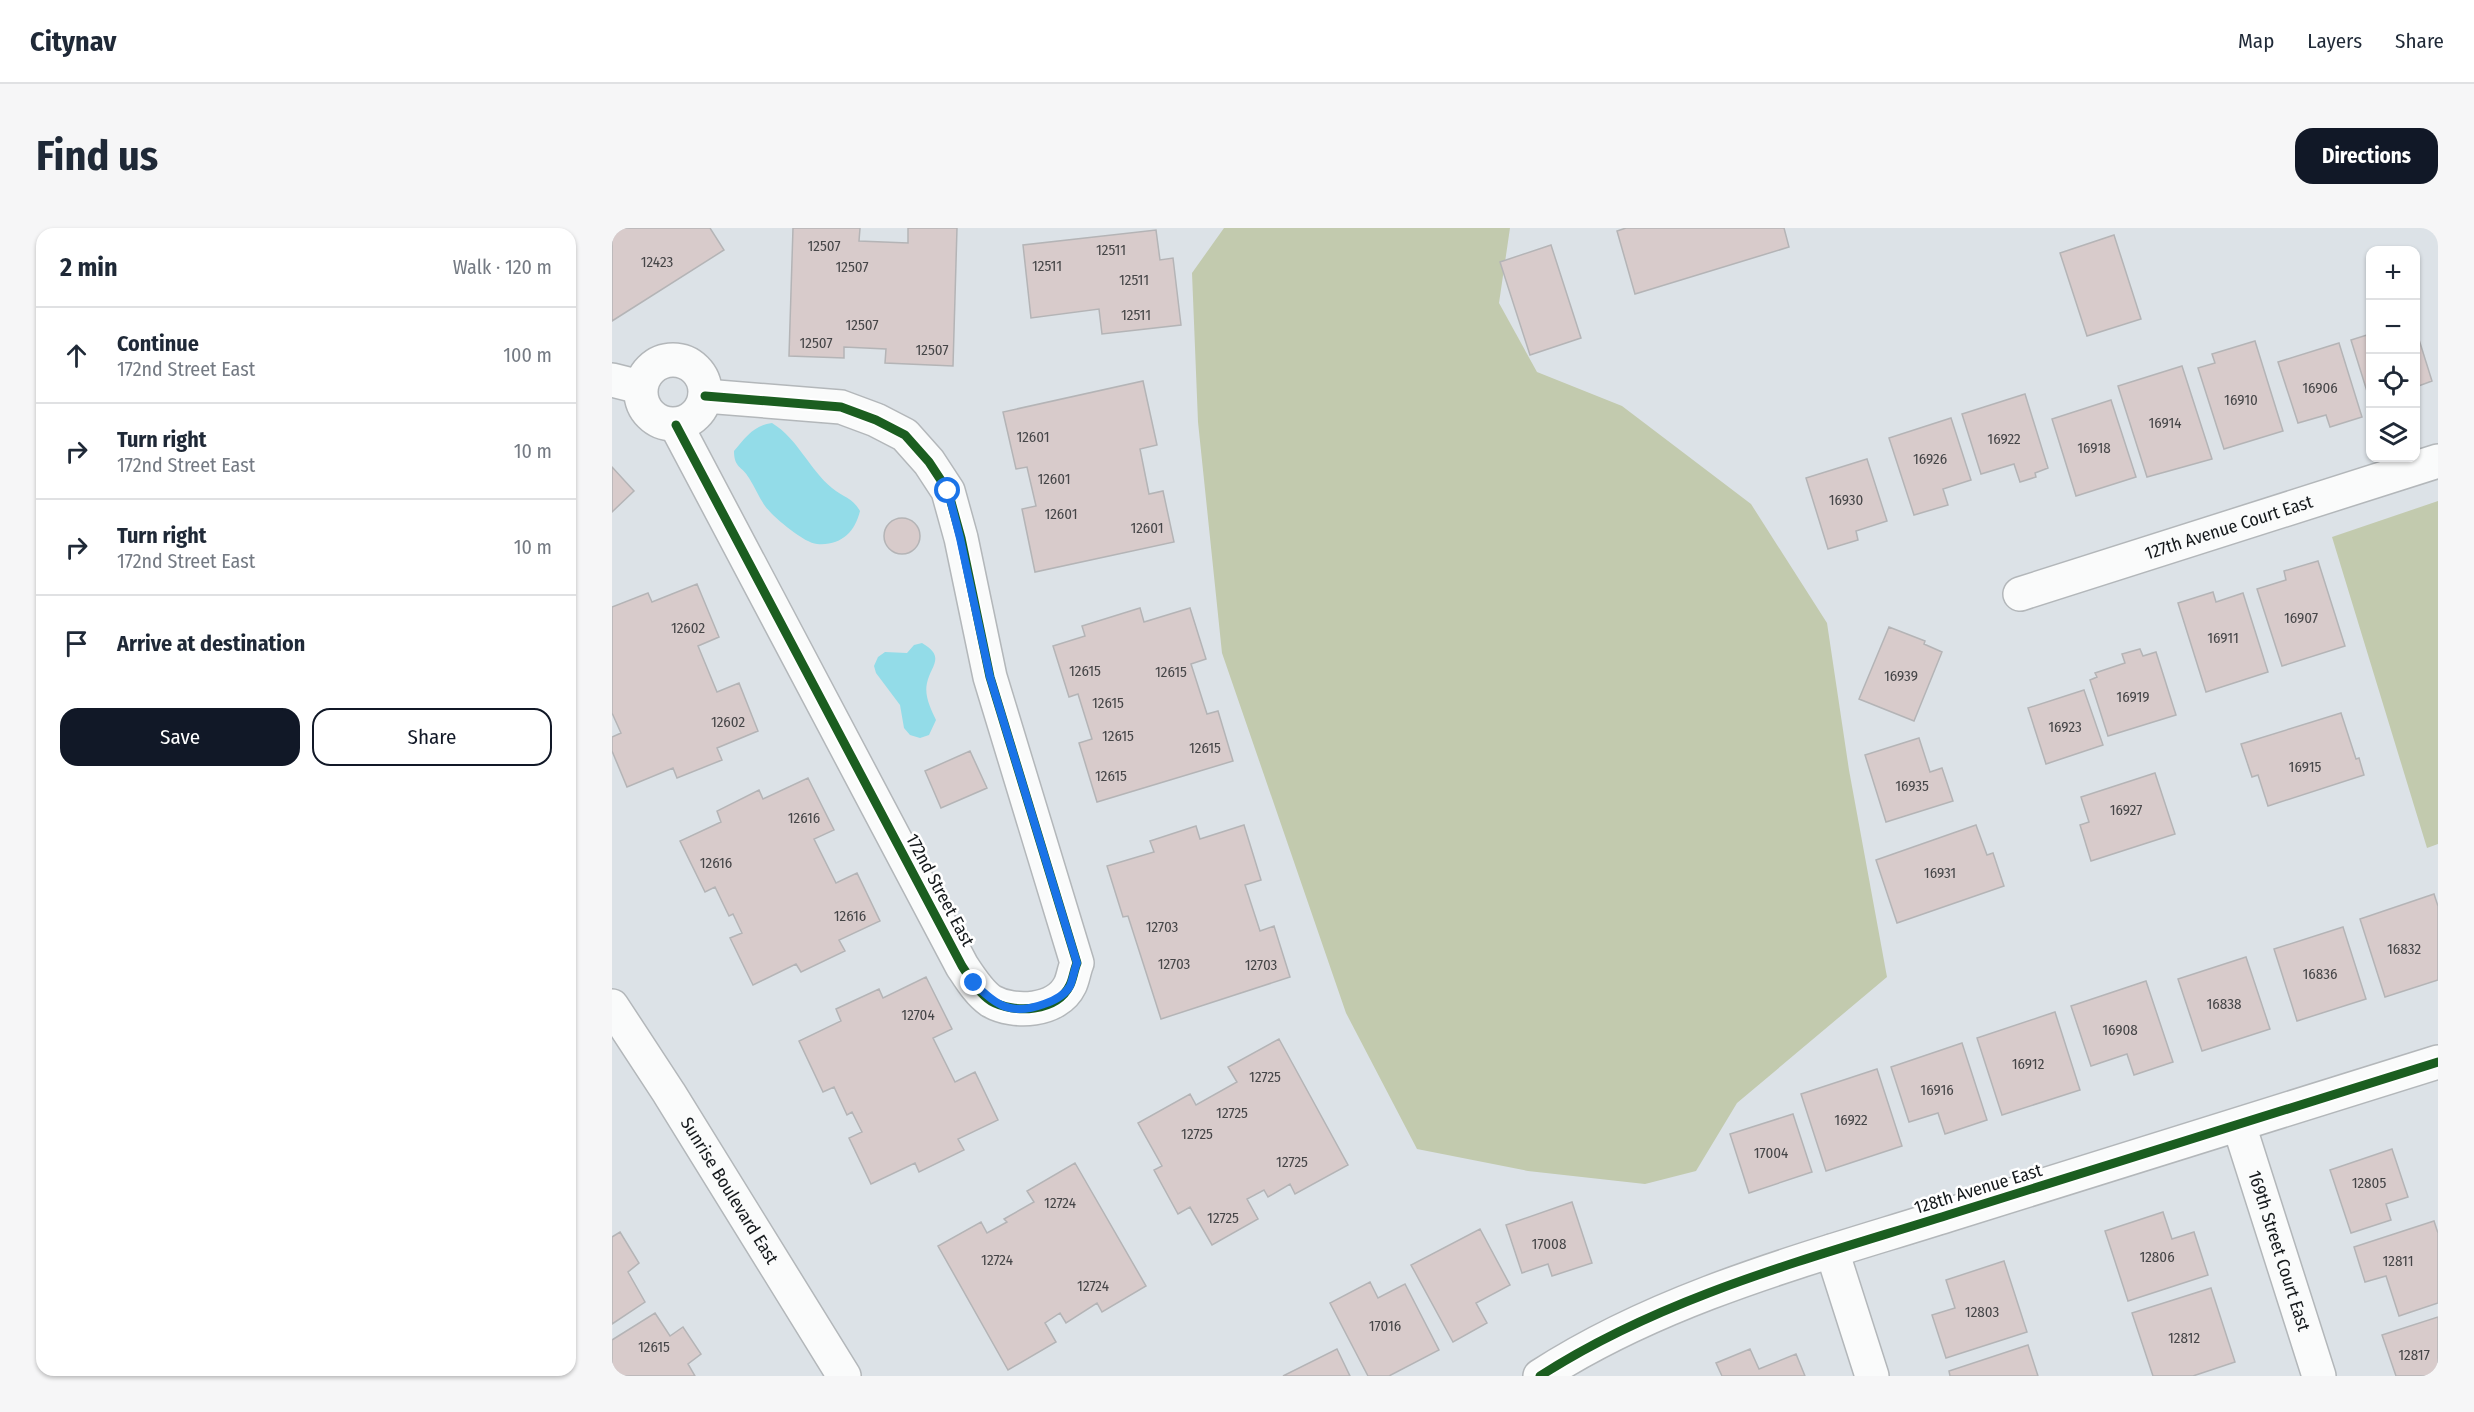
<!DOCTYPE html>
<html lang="en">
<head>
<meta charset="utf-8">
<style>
	:root { --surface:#fff; --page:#f6f6f7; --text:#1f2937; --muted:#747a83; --line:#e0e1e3; --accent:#111827 }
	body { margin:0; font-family:"Fira Sans Condensed",sans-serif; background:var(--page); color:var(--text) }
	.controls { position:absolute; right:18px; top:18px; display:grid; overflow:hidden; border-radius:12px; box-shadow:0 2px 4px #0004 }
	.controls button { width:54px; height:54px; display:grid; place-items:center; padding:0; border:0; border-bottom:2px solid var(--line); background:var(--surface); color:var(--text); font:30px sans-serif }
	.stop { position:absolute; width:18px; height:18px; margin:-14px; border:4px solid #1a73e8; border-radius:50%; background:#fff }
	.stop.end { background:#1a73e8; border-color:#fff; box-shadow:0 2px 6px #0008 }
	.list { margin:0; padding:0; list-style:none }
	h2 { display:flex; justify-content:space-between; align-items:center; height:78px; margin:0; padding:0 24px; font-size:26px }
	h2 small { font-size:20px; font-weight:400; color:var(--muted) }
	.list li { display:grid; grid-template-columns:39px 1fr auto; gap:18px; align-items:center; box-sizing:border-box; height:96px; padding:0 24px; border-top:2px solid var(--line) }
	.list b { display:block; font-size:22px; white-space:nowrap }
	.list p { margin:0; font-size:20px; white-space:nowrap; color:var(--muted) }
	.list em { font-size:20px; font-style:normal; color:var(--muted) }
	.actions { display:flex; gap:12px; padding:18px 24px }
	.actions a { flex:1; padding:14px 0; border:2px solid var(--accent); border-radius:18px; text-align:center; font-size:21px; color:var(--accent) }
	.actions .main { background:var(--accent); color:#fff }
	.icon { flex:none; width:33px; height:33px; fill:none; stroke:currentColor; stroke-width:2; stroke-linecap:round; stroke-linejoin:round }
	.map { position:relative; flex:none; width:1826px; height:1148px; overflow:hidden; border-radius:18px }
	header { display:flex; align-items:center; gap:36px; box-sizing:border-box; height:84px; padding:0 30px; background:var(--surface); border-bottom:2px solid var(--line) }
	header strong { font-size:28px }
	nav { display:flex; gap:33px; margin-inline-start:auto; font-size:21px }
	.intro { display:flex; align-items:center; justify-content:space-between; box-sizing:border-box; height:144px; padding:0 36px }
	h1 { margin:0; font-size:42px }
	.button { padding:15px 27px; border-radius:18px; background:var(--accent); color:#fff; font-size:21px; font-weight:700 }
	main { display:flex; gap:36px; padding:0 36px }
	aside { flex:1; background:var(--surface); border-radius:18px; box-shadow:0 2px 4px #0004 }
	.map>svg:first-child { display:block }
	.green { fill:#c2caae }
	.water { fill:#93dce8 }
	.building { fill:#d8cbcb; stroke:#b4b4b6; stroke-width:1.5 }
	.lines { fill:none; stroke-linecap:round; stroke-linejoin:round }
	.minor-casing { stroke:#b3b7ba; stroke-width:36 }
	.minor { stroke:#fafbfb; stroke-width:33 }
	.cycleway-casing { stroke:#fff; stroke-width:13 }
	.cycleway { stroke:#1b5e20; stroke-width:9 }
	.route { stroke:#1a73e8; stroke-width:8 }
	.labels { text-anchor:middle; stroke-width:5; stroke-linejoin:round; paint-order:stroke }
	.number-label { font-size:15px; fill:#464648 }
	.street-label { font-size:18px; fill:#15191c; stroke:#fff }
</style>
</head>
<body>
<header>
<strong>Citynav</strong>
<nav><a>Map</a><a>Layers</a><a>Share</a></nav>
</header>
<div class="intro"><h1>Find us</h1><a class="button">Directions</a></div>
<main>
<aside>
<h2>2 min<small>Walk · 120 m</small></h2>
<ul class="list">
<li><svg class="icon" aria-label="ahead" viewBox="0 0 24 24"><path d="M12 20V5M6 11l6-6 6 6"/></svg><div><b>Continue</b><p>172nd Street East</p></div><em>100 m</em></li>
<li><svg class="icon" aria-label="right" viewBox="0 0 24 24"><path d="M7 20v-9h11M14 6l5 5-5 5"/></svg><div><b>Turn right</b><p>172nd Street East</p></div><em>10 m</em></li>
<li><svg class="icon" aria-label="right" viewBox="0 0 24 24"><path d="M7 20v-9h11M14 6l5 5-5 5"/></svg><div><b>Turn right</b><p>172nd Street East</p></div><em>10 m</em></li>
<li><svg class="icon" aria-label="arrive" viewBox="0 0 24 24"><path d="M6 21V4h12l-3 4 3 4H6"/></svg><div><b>Arrive at destination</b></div></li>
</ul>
<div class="actions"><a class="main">Save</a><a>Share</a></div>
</aside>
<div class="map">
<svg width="1826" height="1148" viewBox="0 0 1826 1148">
	<rect width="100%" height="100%" fill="#dce2e7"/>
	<path class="green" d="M 612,0 L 898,0 L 887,75 L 925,144 L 1010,178 L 1139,276 L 1215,395 L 1237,542 L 1275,749 L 1125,875 L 1084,943 L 1033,956 L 916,943 L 805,921 L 734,785 L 610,425 L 586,194 L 580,45 Z
		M 1826,273 L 1826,616 L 1815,620 L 1720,309 Z"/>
	<path class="water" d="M 160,195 C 186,211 197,241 220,260 C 231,269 241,270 248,283 C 243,304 229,318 205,316 C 192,315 161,289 153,278 C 147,270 143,259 137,250 C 130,238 122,240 122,223 C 133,210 142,197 160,195 Z
		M 310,415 C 334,429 319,437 315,455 C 312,468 319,481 324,492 L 317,507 L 308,510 L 298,507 L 292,500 L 288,477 L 264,445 L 262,438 L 266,429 L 273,424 L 295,425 L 302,417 Z"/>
	<path class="building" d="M 0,0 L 98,0 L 112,22 L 0,93 Z
		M 181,0 L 248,0 L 247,13 L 296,15 L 296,0 L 345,0 L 341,138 L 273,135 L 274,121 L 232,119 L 232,130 L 177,128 Z
		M 1014,0 L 1172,0 L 1177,19 L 1023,66 L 1005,3 Z
		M 544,2 L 548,32 L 561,30 L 569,97 L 490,106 L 487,81 L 419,90 L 411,17 Z
		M 1502,7 L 1529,91 L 1475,108 L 1448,25 Z
		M 939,17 L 969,110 L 918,127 L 888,34 Z
		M 1804,102 L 1820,153 L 1804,159 Z
		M 1758,106 L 1758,173 L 1739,112 Z
		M 1643,113 L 1671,203 L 1612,221 L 1586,140 L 1603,135 L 1600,126 Z
		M 1727,115 L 1750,189 L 1718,199 L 1714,187 L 1686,195 L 1666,134 Z
		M 1570,138 L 1600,231 L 1535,249 L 1506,158 Z
		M 531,153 L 545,217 L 528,221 L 537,266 L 551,263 L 562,314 L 423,344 L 410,281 L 424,278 L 415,239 L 404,241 L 391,184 Z
		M 1413,166 L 1436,240 L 1423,245 L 1424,249 L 1408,254 L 1402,236 L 1369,246 L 1350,186 Z
		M 1499,172 L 1524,249 L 1464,268 L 1440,191 Z
		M 1339,190 L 1359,252 L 1331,261 L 1336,277 L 1302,287 L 1277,210 Z
		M 1255,231 L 1275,293 L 1244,303 L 1246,312 L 1216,321 L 1194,250 Z
		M 0,239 L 22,263 L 0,284 Z
		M272 308a18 18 0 1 1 36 0a18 18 0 1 1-36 0Z
		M 1706,333 L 1733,418 L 1670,438 L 1645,361 L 1674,352 L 1672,343 Z
		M 85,356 L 107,409 L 86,418 L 105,464 L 127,455 L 146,503 L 105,520 L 110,532 L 65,550 L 61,540 L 15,559 L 0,523 L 0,509 L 9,505 L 0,485 L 0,379 L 36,365 L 40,374 Z
		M 1601,364 L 1604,374 L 1631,365 L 1656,444 L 1594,464 L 1566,375 Z
		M 528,380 L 532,394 L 578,380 L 594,431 L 579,436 L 595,486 L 606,483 L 621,533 L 485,574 L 467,515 L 480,511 L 466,466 L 457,469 L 441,418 L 473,408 L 470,398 Z
		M 1277,399 L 1313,413 L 1312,416 L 1330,424 L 1302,493 L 1247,471 Z
		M 1528,421 L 1531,428 L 1544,424 L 1564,487 L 1496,508 L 1478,452 L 1485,449 L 1483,445 L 1513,435 L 1510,426 Z
		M 1472,462 L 1491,517 L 1434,536 L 1416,480 Z
		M 1729,485 L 1744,531 L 1747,530 L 1752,547 L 1656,578 L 1646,547 L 1640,549 L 1629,516 Z
		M 1307,510 L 1318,544 L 1330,540 L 1341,573 L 1274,594 L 1253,527 Z
		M 358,523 L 375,560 L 329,580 L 313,543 Z
		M 1543,545 L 1563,606 L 1479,633 L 1468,597 L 1477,594 L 1469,569 Z
		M 196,550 L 222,602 L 202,611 L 224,655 L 245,645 L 268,693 L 227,712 L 233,723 L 189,744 L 184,736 L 141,757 L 118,710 L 130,705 L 121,686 L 117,688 L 103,659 L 93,664 L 68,613 L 109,594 L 105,583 L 147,562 L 151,571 Z
		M 632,597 L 649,652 L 633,657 L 648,703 L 662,698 L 678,749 L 549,791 L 516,688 L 511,689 L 495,638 L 542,624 L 538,613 L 584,598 L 588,611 Z
		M 1364,597 L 1375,627 L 1381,625 L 1392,658 L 1285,695 L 1264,632 Z
		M 1822,666 L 1826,678 L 1826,752 L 1773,769 L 1748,691 Z
		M 1731,699 L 1754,771 L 1685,793 L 1662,721 Z
		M 1634,729 L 1658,801 L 1590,823 L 1566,751 Z
		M 314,749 L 340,801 L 321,810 L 343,854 L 363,844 L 386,892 L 346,911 L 352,922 L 307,944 L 303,935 L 259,956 L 237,910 L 250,904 L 240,884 L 235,887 L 222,859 L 211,864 L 187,813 L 229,793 L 224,781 L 267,761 L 271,770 Z
		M 1534,753 L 1561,834 L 1522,847 L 1515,826 L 1479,838 L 1459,778 Z
		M 1443,784 L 1468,862 L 1390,887 L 1365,810 Z
		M 667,811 L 736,937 L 683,966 L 678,956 L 656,969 L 652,962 L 635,971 L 646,991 L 600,1017 L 578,979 L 566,986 L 542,942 L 550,938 L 526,895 L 578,866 L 584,877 L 625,854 L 616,839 Z
		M 1350,815 L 1375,892 L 1333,906 L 1326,885 L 1297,894 L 1279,839 Z
		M 1265,841 L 1290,918 L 1214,943 L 1189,866 Z
		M 1181,886 L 1200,944 L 1137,965 L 1118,906 Z
		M 1780,921 L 1796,969 L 1774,976 L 1779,992 L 1739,1005 L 1718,942 Z
		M 463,935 L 534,1058 L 490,1084 L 485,1075 L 454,1095 L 448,1085 L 433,1095 L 444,1114 L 396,1142 L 326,1018 L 369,994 L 375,1005 L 395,994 L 392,991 L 422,974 L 415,963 Z
		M 960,974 L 980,1035 L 940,1048 L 936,1036 L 910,1045 L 894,997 Z
		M 1551,984 L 1560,1011 L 1582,1004 L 1596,1047 L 1516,1073 L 1493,1003 Z
		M 1822,993 L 1826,1005 L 1826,1075 L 1787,1088 L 1774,1048 L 1753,1054 L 1742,1019 Z
		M 868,1001 L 898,1057 L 864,1075 L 875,1095 L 841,1114 L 799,1037 Z
		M 8,1004 L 27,1035 L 16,1044 L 33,1074 L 0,1096 L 0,1009 Z
		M 1392,1033 L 1415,1104 L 1334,1130 L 1320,1087 L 1343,1080 L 1334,1052 Z
		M 758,1054 L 766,1070 L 793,1056 L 827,1122 L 777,1148 L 756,1148 L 718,1075 Z
		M 1599,1060 L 1623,1134 L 1581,1148 L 1541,1148 L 1520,1085 Z
		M 43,1085 L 58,1108 L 71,1099 L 89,1126 L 76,1136 L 83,1148 L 3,1148 L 0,1144 L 0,1112 Z
		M 1826,1089 L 1826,1148 L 1784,1148 L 1770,1107 Z
		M 1416,1117 L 1426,1148 L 1338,1148 L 1337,1143 Z
		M 725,1121 L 738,1148 L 671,1148 Z
		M 1138,1121 L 1147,1141 L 1184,1126 L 1193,1148 L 1110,1148 L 1104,1135 Z"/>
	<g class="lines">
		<g class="minor-casing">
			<g id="minor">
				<circle cx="61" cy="164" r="32"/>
				<path d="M 0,152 L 28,159"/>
				<path d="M 64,197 L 350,738 C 358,750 367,765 379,773 C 402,786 445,784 458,757 C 461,751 462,742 465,735 L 378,449 L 349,310 L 336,263 L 317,234 L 293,207 L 264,192 L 229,179 L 93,168"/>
				<path id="s1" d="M 1408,366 L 1826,233"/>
				<path id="s2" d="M 0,778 L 57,865 L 232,1148"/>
				<path id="s3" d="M 1627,897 L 1707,1148"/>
				<path d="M 1220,1023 L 1260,1148"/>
				<path d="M 928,1148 C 1052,1068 1196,1031 1336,987 C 1500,936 1663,885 1826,834"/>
			</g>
		</g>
		<use href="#minor" class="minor"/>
		<g class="cycleway-casing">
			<path id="cycleway" d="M 64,197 L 350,738 C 358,750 367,765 379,773 C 402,786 445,784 458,757 C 461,751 462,742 465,735 L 378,449 L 349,310 L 336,263 L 317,234 L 293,207 L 264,192 L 229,179 L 93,168
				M 928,1148 C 1052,1068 1196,1031 1336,987 C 1500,936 1663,885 1826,834"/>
		</g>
		<use href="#cycleway" class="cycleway"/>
	</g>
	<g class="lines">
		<path class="route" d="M 336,263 L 348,310 L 378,449 L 465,735 C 462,742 461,751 458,758 C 453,767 441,773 432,776 C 400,788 384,778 362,755"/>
	</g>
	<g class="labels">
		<g class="number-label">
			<text x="212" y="23">12507</text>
			<text x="499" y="27">12511</text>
			<text x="45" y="39">12423</text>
			<text x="435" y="43">12511</text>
			<text x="240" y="44">12507</text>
			<text x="522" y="57">12511</text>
			<text x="524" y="92">12511</text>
			<text x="250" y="102">12507</text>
			<text x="204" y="120">12507</text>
			<text x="320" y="127">12507</text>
			<text x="1708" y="165">16906</text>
			<text x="1629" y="177">16910</text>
			<text x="1553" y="200">16914</text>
			<text x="421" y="214">12601</text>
			<text x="1392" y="216">16922</text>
			<text x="1482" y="225">16918</text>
			<text x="1318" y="236">16926</text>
			<text x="442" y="256">12601</text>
			<text x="1234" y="277">16930</text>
			<text x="449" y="291">12601</text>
			<text x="535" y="305">12601</text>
			<text x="1689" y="395">16907</text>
			<text x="76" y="405">12602</text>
			<text x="1611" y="415">16911</text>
			<text x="473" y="448">12615</text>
			<text x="559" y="449">12615</text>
			<text x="1289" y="453">16939</text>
			<text x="1521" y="474">16919</text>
			<text x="496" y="480">12615</text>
			<text x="116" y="499">12602</text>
			<text x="1453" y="504">16923</text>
			<text x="506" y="513">12615</text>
			<text x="593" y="525">12615</text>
			<text x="1693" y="544">16915</text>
			<text x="499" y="553">12615</text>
			<text x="1300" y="563">16935</text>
			<text x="1514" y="587">16927</text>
			<text x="192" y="595">12616</text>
			<text x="104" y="640">12616</text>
			<text x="1328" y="650">16931</text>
			<text x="238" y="693">12616</text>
			<text x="550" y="704">12703</text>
			<text x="1792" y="726">16832</text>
			<text x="562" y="741">12703</text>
			<text x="649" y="742">12703</text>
			<text x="1708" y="751">16836</text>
			<text x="1612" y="781">16838</text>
			<text x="306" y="792">12704</text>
			<text x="1508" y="807">16908</text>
			<text x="1416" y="841">16912</text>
			<text x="653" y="854">12725</text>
			<text x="1325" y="867">16916</text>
			<text x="620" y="890">12725</text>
			<text x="1239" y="897">16922</text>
			<text x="585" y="911">12725</text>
			<text x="1159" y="930">17004</text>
			<text x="680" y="939">12725</text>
			<text x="1757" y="960">12805</text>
			<text x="448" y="980">12724</text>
			<text x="611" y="995">12725</text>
			<text x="937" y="1021">17008</text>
			<text x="1545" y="1034">12806</text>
			<text x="385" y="1037">12724</text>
			<text x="1786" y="1038">12811</text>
			<text x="481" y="1063">12724</text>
			<text x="1370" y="1089">12803</text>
			<text x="773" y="1103">17016</text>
			<text x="1572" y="1115">12812</text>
			<text x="42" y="1124">12615</text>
			<text x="1802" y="1132">12817</text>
		</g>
		<g class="street-label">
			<text dy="6" stroke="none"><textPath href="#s1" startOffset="219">127th Avenue Court East</textPath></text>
			<text transform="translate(328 662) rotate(62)" y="6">172nd Street East</text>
			<text transform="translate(1366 961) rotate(-17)" y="6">128th Avenue East</text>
			<text dy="6" stroke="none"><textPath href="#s2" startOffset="219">Sunrise Boulevard East</textPath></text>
			<text dy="6" stroke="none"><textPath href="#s3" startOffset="132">169th Street Court East</textPath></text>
		</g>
	</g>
</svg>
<div class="controls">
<button>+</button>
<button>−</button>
<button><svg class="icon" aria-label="locate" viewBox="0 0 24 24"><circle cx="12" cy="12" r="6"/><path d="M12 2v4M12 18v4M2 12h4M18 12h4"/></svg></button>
<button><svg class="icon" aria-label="layers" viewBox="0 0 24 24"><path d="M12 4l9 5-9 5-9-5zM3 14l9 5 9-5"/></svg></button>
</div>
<div class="stop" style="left:336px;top:263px"></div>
<div class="stop end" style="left:362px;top:755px"></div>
</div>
</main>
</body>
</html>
